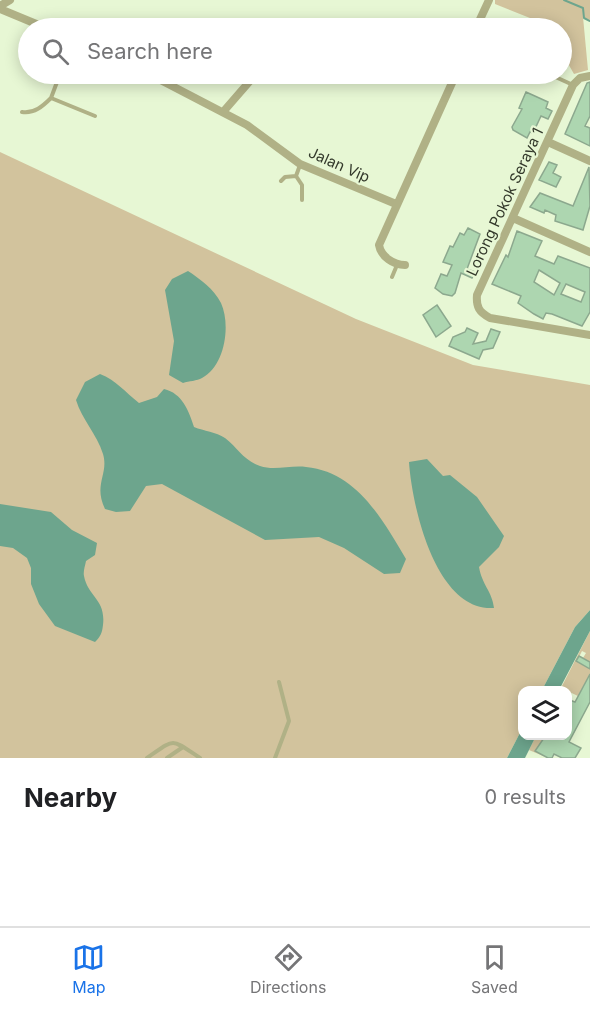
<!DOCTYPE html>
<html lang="en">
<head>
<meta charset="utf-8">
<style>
	:root { --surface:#fff; --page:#f6f6f6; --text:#202124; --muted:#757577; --line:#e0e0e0; --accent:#1a73e8 }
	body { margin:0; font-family:Inter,sans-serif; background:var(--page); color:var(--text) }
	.controls { position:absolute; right:18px; bottom:18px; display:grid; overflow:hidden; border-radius:12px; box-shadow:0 3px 15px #0003 }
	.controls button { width:54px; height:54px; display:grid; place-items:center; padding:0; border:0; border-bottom:2px solid var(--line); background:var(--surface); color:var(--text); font:30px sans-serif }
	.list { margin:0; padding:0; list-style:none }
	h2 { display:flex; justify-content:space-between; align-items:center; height:78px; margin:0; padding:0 24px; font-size:26px }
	h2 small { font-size:20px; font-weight:400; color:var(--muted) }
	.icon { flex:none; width:33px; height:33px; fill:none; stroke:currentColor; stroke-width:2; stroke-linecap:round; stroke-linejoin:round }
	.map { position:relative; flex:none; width:590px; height:758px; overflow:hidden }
	.search { position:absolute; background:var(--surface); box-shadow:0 3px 15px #0003; left:18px; right:18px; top:18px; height:66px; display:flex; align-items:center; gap:15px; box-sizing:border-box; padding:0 21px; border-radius:33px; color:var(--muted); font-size:22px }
	.sheet { height:168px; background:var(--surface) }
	nav { display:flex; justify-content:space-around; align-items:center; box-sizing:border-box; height:84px; border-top:2px solid var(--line); background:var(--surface); font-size:16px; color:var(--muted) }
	nav a { display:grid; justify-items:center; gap:3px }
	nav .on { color:var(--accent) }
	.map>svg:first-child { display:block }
	.green { fill:#d2c39d }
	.water { fill:#6da58d }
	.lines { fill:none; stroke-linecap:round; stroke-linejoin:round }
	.stream { stroke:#6da58d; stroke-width:2 }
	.building { fill:#add6b0; stroke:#8ca88e; stroke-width:1.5; fill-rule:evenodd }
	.lane { stroke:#b0b186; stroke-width:4 }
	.street { stroke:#b0b186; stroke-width:8 }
	.labels { text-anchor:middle; stroke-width:4.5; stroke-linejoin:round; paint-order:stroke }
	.street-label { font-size:15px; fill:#33392b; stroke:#e7f7d4 }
</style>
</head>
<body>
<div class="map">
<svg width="590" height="758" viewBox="0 0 590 758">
	<rect width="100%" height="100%" fill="#e7f7d4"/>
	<path class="green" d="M 495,0 L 590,0 L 590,20 L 583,17 L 588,70 L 574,74 L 562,53 L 562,28 L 548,28 L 545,24 L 495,4 Z
		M 0,152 L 356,319 L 473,365 L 590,385 L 590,610 L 575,627 L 542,690 L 522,690 L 522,729 L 507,758 L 0,758 Z
		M 590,631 L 590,662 L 583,658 L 586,653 L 582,651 L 577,661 L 590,669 L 590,674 L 578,696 L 561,688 Z
		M 536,736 L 546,736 L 535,751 L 548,758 L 529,750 Z"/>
	<path class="water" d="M 188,271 C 200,279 214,289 221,303 C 231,325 225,366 202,378 C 197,381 189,381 183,383 L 169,375 L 174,341 L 165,290 L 172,279 Z
		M 100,374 C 116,380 125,392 139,403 L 157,397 L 164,389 C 182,393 189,411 194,427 C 204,431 216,432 225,438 C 238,448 243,460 260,466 C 274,471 291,465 306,467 C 357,472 382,519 406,559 L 400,573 L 384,574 L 344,548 L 319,537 L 265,540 L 162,484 L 146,486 L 130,511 L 116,512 L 105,509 C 93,484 109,474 103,454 C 97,434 82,420 76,400 L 85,382 Z
		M 427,459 L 443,476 L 450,475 L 477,497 L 504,536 L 499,547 L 479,567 C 482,585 492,591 494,608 C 436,612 412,507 409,462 Z
		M 0,504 L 51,512 L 72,530 L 97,543 L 95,555 L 86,561 C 85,566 83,572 84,576 C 88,597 106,599 103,625 C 102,633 101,636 95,642 L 55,626 L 39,604 L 31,584 L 31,568 L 27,558 L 13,548 L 0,546 Z
		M 590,610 L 590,631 L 559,690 L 542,690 L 575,627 Z
		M 522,729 L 522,736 L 536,736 L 525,758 L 507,758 Z"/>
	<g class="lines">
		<path class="stream" d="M 564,0 L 583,8 L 584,18 L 590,21"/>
	</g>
	<path class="building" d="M 590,82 L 590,116 L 585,126 L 590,128 L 590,146 L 565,134 L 587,83 Z
		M 526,92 L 548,102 L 546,108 L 552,111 L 548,119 L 541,116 L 533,133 L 530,132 L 527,138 L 513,130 L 512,127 L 522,109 L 519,108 Z
		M 549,162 L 557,165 L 553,173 L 561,177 L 556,187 L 539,180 Z
		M 589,167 L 590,206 L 583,230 L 555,221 L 556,215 L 545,210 L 544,213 L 530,207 L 540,193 L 573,206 Z
		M 468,228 L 480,234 L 467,269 L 475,272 L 472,278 L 461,273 L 455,293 L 452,296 L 443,294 L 435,288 L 441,274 L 447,276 L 452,265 L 443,262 L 450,246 L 453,247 L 460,233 L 464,235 Z
		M 517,231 L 542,241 L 535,256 L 554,264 L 558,256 L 590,268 L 590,312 L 582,326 L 552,314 L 546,313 L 543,319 L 534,314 L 518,303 L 521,296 L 492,284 L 506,255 L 508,257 ZM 539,270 L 560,283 L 554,295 L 534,282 ZM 566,284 L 585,292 L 581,302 L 561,294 Z
		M 437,305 L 451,326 L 436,337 L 423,315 Z
		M 467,328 L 478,333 L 473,344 L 486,341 L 491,329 L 500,332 L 493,348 L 483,350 L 479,359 L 449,346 L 453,337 L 465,332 Z
		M 579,656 L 590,662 L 590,669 L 576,661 Z
		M 590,674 L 590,702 L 569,742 L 581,748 L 575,758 L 562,758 L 554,754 L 552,758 L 548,758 L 535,751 L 546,735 L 567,735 L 567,699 L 575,702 Z"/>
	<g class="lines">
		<path class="lane" d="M 60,74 L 51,98 L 95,116
			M 549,74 L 573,85
			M 165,80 L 168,74
			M 22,112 C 34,114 43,106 51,98
			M 296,176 L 302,185 L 302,200
			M 281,181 L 285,177 L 296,176 L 300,165
			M 392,277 L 397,265
			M 147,758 C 176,738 170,738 200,758
			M 167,758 L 183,747
			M 275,758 L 289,721 L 279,682"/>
		<path class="street" d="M 0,6 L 10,0
			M 0,9 L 46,28
			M 476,28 L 489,0
			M 149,74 L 247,125 L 300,164 L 396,204
			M 590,76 L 580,78 L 573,85 L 477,295 C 476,307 479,312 490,318 L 590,335
			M 223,112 L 256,74
			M 548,142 L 590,161
			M 513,218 L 590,252
			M 405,265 C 394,265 381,257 379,245 L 456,74"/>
	</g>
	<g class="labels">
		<g class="street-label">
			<text transform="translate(339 165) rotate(24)" y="5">Jalan Vip</text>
			<text transform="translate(505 202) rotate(-65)" y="5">Lorong Pokok Seraya 1</text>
		</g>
	</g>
</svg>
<div class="controls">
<button><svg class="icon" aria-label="layers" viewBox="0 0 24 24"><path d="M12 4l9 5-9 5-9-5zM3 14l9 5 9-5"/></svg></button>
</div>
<div class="search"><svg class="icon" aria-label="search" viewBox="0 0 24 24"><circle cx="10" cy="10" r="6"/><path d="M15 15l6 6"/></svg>Search here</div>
</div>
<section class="sheet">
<h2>Nearby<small>0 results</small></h2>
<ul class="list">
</ul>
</section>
<nav>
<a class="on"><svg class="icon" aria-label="map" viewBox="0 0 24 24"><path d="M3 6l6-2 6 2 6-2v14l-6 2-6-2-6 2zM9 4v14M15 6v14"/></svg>Map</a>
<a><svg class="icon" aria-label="directions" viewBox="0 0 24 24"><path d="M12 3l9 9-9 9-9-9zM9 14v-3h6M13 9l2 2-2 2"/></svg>Directions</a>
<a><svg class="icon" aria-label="saved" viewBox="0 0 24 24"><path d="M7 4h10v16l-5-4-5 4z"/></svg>Saved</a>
</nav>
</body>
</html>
